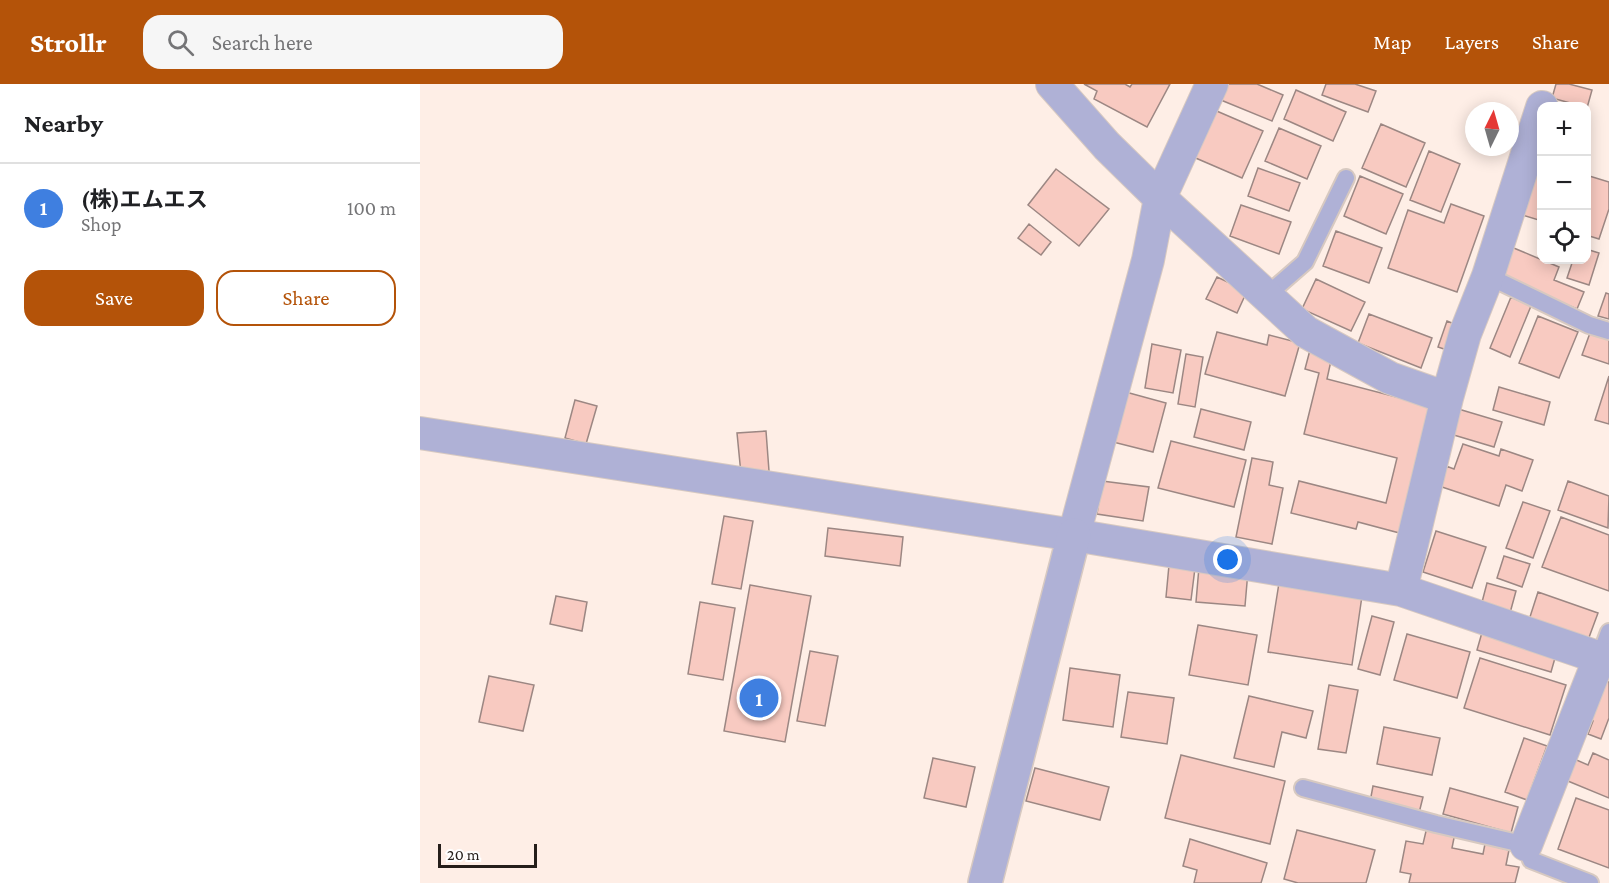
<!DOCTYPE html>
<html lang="en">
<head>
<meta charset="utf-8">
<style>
	:root { --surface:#fff; --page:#f6f6f6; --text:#202124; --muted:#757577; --line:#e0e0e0; --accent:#b45309 }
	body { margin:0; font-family:"Crimson Pro","Noto Sans JP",serif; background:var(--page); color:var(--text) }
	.controls { position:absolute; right:18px; top:18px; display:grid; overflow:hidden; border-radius:12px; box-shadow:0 3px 15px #0003 }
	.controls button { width:54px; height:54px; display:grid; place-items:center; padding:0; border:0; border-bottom:2px solid var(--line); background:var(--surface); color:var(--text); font:30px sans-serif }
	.compass { position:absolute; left:1045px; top:18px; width:54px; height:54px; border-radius:50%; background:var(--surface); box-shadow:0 3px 15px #0003; rotate:5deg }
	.scale { position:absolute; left:18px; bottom:15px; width:99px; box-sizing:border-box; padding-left:6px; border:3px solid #251e1a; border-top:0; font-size:16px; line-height:21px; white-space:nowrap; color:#251e1a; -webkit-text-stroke:4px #fff; paint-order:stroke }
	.you { position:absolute; left:808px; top:476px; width:21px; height:21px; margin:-15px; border:4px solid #fff; border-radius:50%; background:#1a73e8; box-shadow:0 0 0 9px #1a73e833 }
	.badge { display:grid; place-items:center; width:39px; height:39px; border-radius:50%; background:var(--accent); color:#fff; font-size:20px; font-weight:700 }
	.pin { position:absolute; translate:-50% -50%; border:3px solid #fff; box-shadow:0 2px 6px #0006 }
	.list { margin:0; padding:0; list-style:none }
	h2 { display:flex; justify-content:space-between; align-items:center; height:78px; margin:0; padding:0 24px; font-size:26px }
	h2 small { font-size:20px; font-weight:400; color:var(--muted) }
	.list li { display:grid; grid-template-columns:39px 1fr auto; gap:18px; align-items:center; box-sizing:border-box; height:90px; padding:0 24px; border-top:2px solid var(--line) }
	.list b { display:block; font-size:22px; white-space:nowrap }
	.list p { margin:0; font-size:20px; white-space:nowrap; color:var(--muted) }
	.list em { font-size:20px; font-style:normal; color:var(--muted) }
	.actions { display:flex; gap:12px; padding:18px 24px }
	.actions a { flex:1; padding:14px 0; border:2px solid var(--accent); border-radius:18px; text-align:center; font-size:21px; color:var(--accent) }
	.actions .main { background:var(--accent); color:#fff }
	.icon { flex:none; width:33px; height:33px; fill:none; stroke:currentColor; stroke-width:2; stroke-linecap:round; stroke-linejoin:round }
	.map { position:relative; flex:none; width:1189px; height:799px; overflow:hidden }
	header { display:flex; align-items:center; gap:36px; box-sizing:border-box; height:84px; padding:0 30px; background:var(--accent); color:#fff }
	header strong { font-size:28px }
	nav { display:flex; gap:33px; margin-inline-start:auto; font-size:21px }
	.search { width:420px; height:54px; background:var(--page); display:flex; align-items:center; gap:15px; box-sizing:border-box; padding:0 21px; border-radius:18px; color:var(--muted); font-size:22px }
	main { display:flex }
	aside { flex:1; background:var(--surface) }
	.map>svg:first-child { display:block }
	.building { fill:#f8cac1; stroke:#9c8783; stroke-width:1.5 }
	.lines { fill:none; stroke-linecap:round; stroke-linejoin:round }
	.service-casing { stroke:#d7c9c1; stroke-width:20 }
	.minor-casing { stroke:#d7c9c1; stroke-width:34 }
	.tertiary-casing { stroke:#d7c9c1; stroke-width:36 }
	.service { stroke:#afb1d6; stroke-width:16 }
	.minor { stroke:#afb1d6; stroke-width:32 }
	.tertiary { stroke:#afb1d6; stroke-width:33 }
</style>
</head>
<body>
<header>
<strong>Strollr</strong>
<div class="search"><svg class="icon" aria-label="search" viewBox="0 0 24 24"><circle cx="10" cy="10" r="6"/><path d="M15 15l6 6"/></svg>Search here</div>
<nav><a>Map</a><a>Layers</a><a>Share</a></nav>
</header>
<main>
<aside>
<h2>Nearby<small></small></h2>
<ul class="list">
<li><span class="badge" style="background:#3f7fe0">1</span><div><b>(株)エムエス</b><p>Shop</p></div><em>100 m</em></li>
</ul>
<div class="actions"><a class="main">Save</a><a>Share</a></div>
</aside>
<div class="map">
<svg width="1189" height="799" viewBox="0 0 1189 799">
	<rect width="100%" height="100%" fill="#feeee6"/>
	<path class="building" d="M 664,0 L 705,0 L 710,3 L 712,0 L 750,0 L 727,43 L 674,15 L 677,7 Z
		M 803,0 L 837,0 L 863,11 L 852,37 L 796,14 Z
		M 906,0 L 935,0 L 956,7 L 948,28 L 902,11 Z
		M 1136,0 L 1149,0 L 1172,6 L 1167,24 L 1166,22 L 1161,22 L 1132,14 Z
		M 876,6 L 926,28 L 913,57 L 864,35 Z
		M 792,25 L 843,47 L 822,94 L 771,72 Z
		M 961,40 L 1005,59 L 986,103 L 942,84 Z
		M 859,44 L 901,62 L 887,95 L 845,77 Z
		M 1009,67 L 1040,80 L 1021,128 L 990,116 Z
		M 1116,75 L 1122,77 L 1122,137 L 1099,130 Z
		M 838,84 L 880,99 L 869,127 L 828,112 Z
		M 636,85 L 689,125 L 659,162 L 608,121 Z
		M 1166,91 L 1189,98 L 1189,125 L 1179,155 L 1166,151 Z
		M 940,92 L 983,110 L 966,150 L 924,132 Z
		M 1031,120 L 1064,132 L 1037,208 L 968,184 L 988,126 L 1024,139 Z
		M 821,121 L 871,138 L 859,170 L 810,152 Z
		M 609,140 L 631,158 L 621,171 L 598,154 Z
		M 916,147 L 962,164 L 949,199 L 903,182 Z
		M 1089,162 L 1139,183 L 1134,196 L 1164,208 L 1157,225 L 1077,192 Z
		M 1166,165 L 1179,169 L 1169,201 L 1147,194 L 1153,176 L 1166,176 Z
		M 797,193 L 827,207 L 817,229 L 786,215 Z
		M 896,195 L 945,218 L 931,247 L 882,225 Z
		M 1186,209 L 1189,210 L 1189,235 L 1178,232 Z
		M 1091,213 L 1111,222 L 1090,273 L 1070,264 Z
		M 949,230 L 1012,254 L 1001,284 L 938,259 Z
		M 1118,232 L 1158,248 L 1139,294 L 1099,279 Z
		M 1027,237 L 1039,242 L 1030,267 L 1018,263 Z
		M 797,248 L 847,261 L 849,251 L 880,259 L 865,312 L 785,290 Z
		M 1170,249 L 1189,255 L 1189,280 L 1162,271 Z
		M 732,260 L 761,266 L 753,309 L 725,304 Z
		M 890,266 L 912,272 L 907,295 L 1019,324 L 987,451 L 938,438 L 936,445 L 871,429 L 879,397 L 966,419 L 977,374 L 884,350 L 899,289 L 885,285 Z
		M 766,270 L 783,273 L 775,323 L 758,320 Z
		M 1189,292 L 1189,340 L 1175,336 Z
		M 1079,303 L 1130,318 L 1124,341 L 1073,326 Z
		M 702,307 L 746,319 L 733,368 L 689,357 Z
		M 155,316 L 177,322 L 166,360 L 145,354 Z
		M 1035,324 L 1082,338 L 1074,363 L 1027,349 Z
		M 781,325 L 831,338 L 824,366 L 774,353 Z
		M 346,347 L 349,387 L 321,390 L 317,349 Z
		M 751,357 L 826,376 L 814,423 L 738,404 Z
		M 1043,360 L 1079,372 L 1081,365 L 1113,376 L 1102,407 L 1086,401 L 1079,422 L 1019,402 L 1026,382 L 1034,385 Z
		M 832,374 L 853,378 L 849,401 L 863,404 L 852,460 L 816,453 Z
		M 682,397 L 729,403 L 723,437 L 677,430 Z
		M 1148,397 L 1189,412 L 1188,444 L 1138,426 Z
		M 1103,418 L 1130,427 L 1113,474 L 1086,464 Z
		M 304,432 L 333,437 L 321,505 L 292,500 Z
		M 1141,433 L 1189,451 L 1189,507 L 1122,483 Z
		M 408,444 L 483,453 L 480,482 L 405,472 Z
		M 1016,447 L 1066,463 L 1052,504 L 1003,488 Z
		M 1084,472 L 1110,480 L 1102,503 L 1077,494 Z
		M 749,481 L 775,484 L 771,516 L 746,513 Z
		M 779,483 L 828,487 L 825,522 L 776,518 Z
		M 859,499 L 942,512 L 932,581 L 848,568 Z
		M 1067,499 L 1096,507 L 1090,529 L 1061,522 Z
		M 330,501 L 391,512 L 365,658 L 304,647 Z
		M 1118,508 L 1178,529 L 1168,556 L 1109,536 Z
		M 136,512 L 167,518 L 162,547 L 130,540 Z
		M 280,518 L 315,524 L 303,596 L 268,590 Z
		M 952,532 L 974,538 L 960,591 L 938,585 Z
		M 778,541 L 837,551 L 828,601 L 769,591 Z
		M 1063,545 L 1137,567 L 1131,588 L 1057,566 Z
		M 987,550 L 1050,568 L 1037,614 L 974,596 Z
		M 390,567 L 418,572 L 405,642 L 377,637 Z
		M 1060,574 L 1146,601 L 1130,651 L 1044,624 Z
		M 650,584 L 700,591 L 693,643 L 643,636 Z
		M 69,592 L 114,601 L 103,647 L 59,638 Z
		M 1178,594 L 1189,598 L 1189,634 L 1181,655 L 1168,650 L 1173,637 L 1163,634 Z
		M 909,601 L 938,606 L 926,669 L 898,665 Z
		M 708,608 L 754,614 L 747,660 L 701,653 Z
		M 829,612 L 893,627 L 886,654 L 862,648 L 854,683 L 814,674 Z
		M 964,643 L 1020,654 L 1012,691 L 957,680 Z
		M 1104,654 L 1127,662 L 1107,716 L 1085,708 Z
		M 1173,669 L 1189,676 L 1189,714 L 1143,695 L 1152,674 L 1168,681 Z
		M 761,671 L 865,697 L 850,760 L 745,734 Z
		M 513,674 L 555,683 L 546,723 L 504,714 Z
		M 615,684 L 689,703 L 680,736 L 606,717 Z
		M 953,702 L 1003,713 L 999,729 L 950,718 Z
		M 1030,704 L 1098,723 L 1091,749 L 1023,730 Z
		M 1156,714 L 1189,726 L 1189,784 L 1138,765 Z
		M 1007,743 L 1035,749 L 1032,764 L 1063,770 L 1065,760 L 1089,766 L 1086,781 L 1099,783 L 1095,799 L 989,799 L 991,790 L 980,788 L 986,757 L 1003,760 Z
		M 877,746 L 955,766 L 946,799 L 878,799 L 864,795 Z
		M 770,755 L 847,779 L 841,799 L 774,799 L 777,786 L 763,782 Z"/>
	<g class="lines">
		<g class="service-casing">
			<path id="service" d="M 1068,192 L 1169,241 L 1189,247
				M 846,212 L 885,178 L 926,94
				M 1179,575 L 1189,548
				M 883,704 L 1016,740 L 1106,761 L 1111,776 L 1170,799"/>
		</g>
		<g class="minor-casing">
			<path id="minor" d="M 632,0 L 687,62 L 740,114 L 886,248 L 970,294 L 1027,314
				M 0,349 L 654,451 L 981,506 L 1189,577
				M 654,451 L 728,176 L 740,114 L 792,0
				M 981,506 L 1027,314 L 1045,250 L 1068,192 L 1122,23
				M 1106,761 L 1179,575"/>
		</g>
		<g class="tertiary-casing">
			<path id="tertiary" d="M 565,799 L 654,451"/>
		</g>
		<use href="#service" class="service"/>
		<use href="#minor" class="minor"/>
		<use href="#tertiary" class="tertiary"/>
	</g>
</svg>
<div class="controls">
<button>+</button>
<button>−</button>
<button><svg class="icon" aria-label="locate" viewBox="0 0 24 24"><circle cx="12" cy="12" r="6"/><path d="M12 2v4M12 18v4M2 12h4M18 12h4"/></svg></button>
</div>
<svg class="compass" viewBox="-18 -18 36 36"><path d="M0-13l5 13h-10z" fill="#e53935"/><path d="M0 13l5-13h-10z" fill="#757577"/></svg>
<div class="scale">20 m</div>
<div class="you"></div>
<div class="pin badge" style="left:339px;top:614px;background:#3f7fe0">1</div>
</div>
</main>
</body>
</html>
